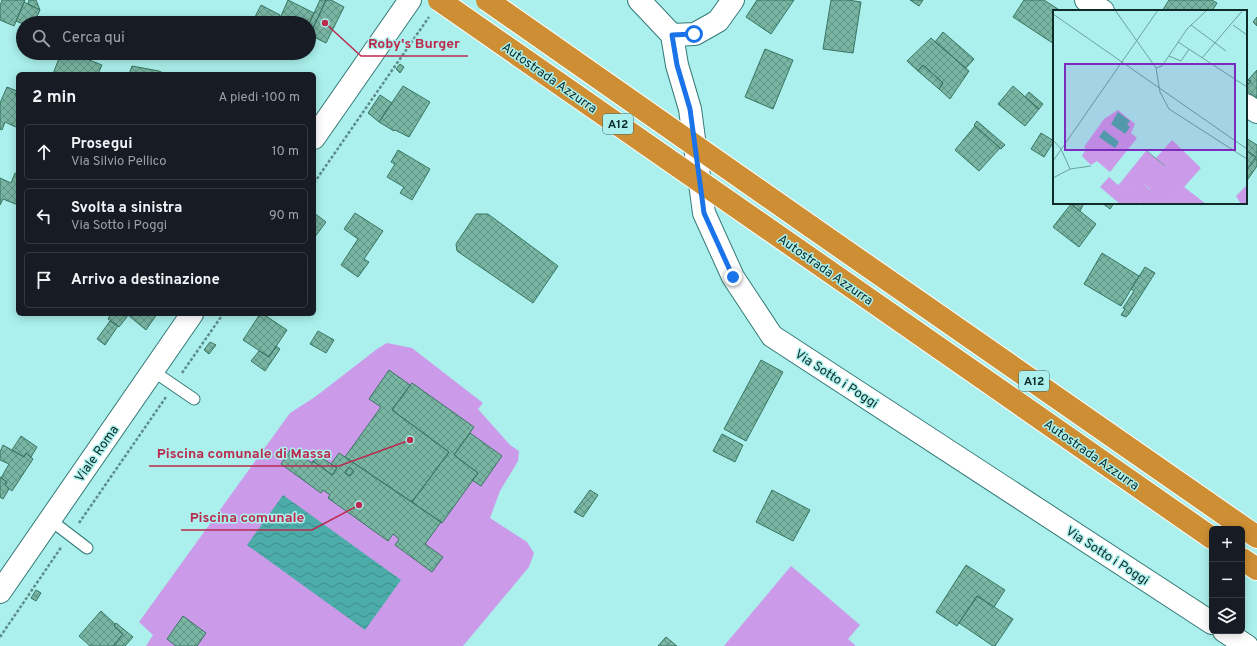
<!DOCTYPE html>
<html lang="it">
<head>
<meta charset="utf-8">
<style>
	:root { --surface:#171b24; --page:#242831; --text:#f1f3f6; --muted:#9ea1a6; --line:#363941 }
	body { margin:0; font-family:Overpass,sans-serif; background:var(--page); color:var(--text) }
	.controls { position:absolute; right:12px; bottom:12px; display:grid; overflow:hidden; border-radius:6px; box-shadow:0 2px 10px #0003 }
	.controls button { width:36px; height:36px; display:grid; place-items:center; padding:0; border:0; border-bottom:1px solid var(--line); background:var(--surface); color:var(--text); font:20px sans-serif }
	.stop { position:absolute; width:12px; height:12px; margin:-9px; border:3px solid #1a73e8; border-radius:50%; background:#fff }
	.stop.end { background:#1a73e8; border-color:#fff; box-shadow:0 1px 4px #0008 }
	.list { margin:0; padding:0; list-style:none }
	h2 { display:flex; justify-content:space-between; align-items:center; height:52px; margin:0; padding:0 16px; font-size:17px }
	h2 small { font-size:13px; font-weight:400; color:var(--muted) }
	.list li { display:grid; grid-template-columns:26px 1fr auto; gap:12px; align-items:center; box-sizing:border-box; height:56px; margin:0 8px 8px; padding:0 8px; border:1px solid var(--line); border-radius:6px }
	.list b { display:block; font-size:15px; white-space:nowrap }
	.list p { margin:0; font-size:13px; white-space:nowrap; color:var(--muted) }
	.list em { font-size:13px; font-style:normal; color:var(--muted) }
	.icon { flex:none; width:22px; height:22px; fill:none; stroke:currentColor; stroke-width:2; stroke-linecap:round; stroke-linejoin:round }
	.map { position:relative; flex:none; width:1257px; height:646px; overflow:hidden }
	.search { position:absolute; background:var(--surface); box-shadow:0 2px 10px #0003; left:16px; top:16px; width:300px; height:44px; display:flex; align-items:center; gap:10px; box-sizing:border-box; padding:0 14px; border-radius:22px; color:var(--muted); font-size:15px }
	.panel { position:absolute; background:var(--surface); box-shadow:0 2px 10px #0003; left:16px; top:72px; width:300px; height:244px; border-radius:6px }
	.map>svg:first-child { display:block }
	.pitch { fill:#cb9ae9 }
	.water { fill:url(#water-waves) }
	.building { fill:url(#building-cross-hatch); stroke:#397563; fill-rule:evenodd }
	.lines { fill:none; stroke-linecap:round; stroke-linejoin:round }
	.service-casing { stroke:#357977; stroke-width:13 }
	.minor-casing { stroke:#357977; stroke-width:24 }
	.secondary-casing { stroke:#357977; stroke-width:24 }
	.motorway-casing { stroke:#fff; stroke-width:24 }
	.path { stroke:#5c8d8b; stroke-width:2.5; stroke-dasharray:3 2; stroke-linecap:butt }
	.service { stroke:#fff; stroke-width:11 }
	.minor { stroke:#fff; stroke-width:22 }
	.secondary { stroke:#fff; stroke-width:22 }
	.motorway { stroke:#ce8f34; stroke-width:22 }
	.motorway-bridge-casing { stroke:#fff; stroke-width:24; stroke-linecap:butt }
	.motorway-bridge { stroke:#ce8f34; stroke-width:22 }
	.route { stroke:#1a73e8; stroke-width:5 }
	.labels { text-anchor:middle; stroke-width:3; stroke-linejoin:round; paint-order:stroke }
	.shield { fill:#abf0ec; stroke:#3d6664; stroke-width:1 }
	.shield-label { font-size:12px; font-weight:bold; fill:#0e2b2a }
	.street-label { font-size:13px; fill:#0e2b2a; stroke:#abf0ec }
	.inset-road { fill:none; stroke:#6ca19e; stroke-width:1 }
	.view { fill:#7b2cbf; fill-opacity:0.15; stroke:#7b2cbf; stroke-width:2 }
	.inset-edge { fill:none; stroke:#0e2b2a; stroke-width:2 }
	.leader { fill:none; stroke:#bb2b4e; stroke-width:1.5 }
	.callout-dot { fill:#bb2b4e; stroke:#abf0ec; stroke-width:1.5 }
	.callout-label { font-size:14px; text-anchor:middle; font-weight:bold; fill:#bb2b4e; stroke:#abf0ec; stroke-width:3; stroke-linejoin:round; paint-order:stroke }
</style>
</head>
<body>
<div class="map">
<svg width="1257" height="646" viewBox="0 0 1257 646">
	<defs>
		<pattern id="water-waves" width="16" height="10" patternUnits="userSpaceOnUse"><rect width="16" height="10" fill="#4caca9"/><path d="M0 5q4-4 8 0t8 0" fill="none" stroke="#3e8c8a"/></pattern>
		<pattern id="building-cross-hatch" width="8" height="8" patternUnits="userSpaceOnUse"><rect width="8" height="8" fill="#78b5a2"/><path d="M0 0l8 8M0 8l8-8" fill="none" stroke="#619384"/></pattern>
	</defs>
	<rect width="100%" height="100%" fill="#abf0ec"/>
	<path class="pitch" d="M 387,343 L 412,348 L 483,403 L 478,409 L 510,445 L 519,451 L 518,461 L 500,491 L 490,518 L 527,542 L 534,553 L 529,567 L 463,646 L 146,646 L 153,635 L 139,622 L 290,413 L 315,397 L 377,349 Z
		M 791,566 L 860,625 L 848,639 L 856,646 L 724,646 Z"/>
	<path class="water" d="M 283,495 L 401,580 L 365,630 L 247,545 Z"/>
	<path class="building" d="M 2,0 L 25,0 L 14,26 L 0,20 L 0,6 Z
		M 29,0 L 36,0 L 40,10 L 28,4 Z
		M 288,0 L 314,13 L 309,24 L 278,23 Z
		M 320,0 L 326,0 L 310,35 L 309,24 Z
		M 326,0 L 331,0 L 344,7 L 326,43 L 310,35 Z
		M 757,0 L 794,0 L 771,34 L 746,17 Z
		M 831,0 L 848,0 L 861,2 L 853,53 L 823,49 Z
		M 910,0 L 923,0 L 919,6 Z
		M 1024,0 L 1044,0 L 1061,11 L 1054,11 L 1054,44 L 1013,17 Z
		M 1169,0 L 1212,0 L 1217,3 L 1212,11 L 1162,11 Z
		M 24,2 L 40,10 L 34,23 L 23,23 L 23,24 L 16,21 Z
		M 261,5 L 280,15 L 278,23 L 256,23 L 253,21 Z
		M 1257,17 L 1257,26 L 1253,22 Z
		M 943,32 L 974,59 L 966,68 L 935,42 Z
		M 931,38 L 969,71 L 950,99 L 939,89 L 943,83 L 923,65 L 918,71 L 907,61 Z
		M 765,49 L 793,60 L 773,109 L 745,97 Z
		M 61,53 L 73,58 L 74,54 L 102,65 L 98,74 L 53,74 Z
		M 400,64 L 404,67 L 400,73 L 396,69 Z
		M 923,65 L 943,83 L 939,89 L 918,71 Z
		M 132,66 L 159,71 L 165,74 L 129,74 Z
		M 1257,70 L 1257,96 L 1256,98 L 1246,90 L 1246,87 L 1251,81 L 1248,80 Z
		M 1246,78 L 1251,81 L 1246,87 Z
		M 403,86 L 430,102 L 409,137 L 395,130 L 394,131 L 379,122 Z
		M 1013,86 L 1039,109 L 1025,126 L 998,104 Z
		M 7,87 L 17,91 L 15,95 L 18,96 L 18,128 L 5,122 L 2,130 L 0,129 L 0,103 Z
		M 1029,92 L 1043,104 L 1039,109 L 1025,97 Z
		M 380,95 L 392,103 L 379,122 L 368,113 Z
		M 977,121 L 1005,145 L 1001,149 L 974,125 Z
		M 975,126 L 1000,148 L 979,171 L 955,150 Z
		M 1041,133 L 1054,141 L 1044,157 L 1031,149 Z
		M 1246,138 L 1257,145 L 1257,166 L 1246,182 L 1246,171 L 1256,157 L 1246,150 Z
		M 398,150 L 430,169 L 412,200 L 400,193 L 404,187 L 387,177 L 395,164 L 391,162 Z
		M 1246,150 L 1256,157 L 1246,171 Z
		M 15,173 L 18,174 L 18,205 L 3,199 L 0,205 L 0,178 L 11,183 Z
		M 1069,203 L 1084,203 L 1080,211 Z
		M 1102,203 L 1114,203 L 1110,209 Z
		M 1071,204 L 1096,224 L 1079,247 L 1053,227 Z
		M 314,213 L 326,222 L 314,238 Z
		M 355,213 L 383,231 L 364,259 L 369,262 L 358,277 L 341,265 L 358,239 L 344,229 Z
		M 476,214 L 488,214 L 558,266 L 533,303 L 457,251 L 456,244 Z
		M 1102,253 L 1139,276 L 1121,306 L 1084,284 Z
		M 1145,267 L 1155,273 L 1129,314 L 1126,317 L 1121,315 L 1125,309 L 1123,308 L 1134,291 L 1131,289 Z
		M 111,314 L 129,314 L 119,327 L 108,319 Z
		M 129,314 L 157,314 L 146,330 L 128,315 Z
		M 260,314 L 263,314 L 287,330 L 269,357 L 243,340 Z
		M 110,321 L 118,326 L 105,345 L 97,339 Z
		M 318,331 L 334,340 L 326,353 L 310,344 Z
		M 210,342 L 216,345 L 209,354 L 204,350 Z
		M 276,346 L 280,349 L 265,371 L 251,361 L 259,351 L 269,357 Z
		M 761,360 L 783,372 L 746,441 L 724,429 Z
		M 389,370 L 410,385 L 392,410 L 449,452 L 412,502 L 345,457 L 381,407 L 369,399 Z
		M 412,383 L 474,427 L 454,455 L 478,473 L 442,523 L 412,502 L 449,452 L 392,410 Z
		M 470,433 L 502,456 L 481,486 L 472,480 L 478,473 L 454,455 Z
		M 722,434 L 743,445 L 735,462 L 713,451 Z
		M 21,436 L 37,447 L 31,457 L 26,453 L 24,457 L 12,450 Z
		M 3,445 L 24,457 L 26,453 L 33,459 L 12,491 L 5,485 L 7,482 L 1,478 L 9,464 L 0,460 L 0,452 Z
		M 291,449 L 312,463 L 313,461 L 332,475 L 337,468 L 331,464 L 339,453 L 441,522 L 425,544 L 443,557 L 432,572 L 395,545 L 399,539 L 393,534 L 388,541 L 328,498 L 330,495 L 323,490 L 321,493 L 281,464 ZM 349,467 L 354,471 L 350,476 L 345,473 Z
		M 318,455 L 337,468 L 332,475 L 313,461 Z
		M 349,467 L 354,471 L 350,476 L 345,473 Z
		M 0,477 L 7,482 L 5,485 L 9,489 L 3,499 L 0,497 Z
		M 590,490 L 598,495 L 583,517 L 574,512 Z
		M 772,490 L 810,510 L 793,541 L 756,522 Z
		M 966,565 L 1005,590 L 994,607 L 977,596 L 957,626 L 936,612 Z
		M 36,590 L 41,593 L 36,601 L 31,598 Z
		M 977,596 L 1013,619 L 995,646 L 993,646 L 959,623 Z
		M 101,611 L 115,624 L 114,626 L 123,634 L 113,646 L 90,646 L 79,636 Z
		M 183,616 L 206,633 L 197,646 L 176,646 L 167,639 Z
		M 116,623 L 133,637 L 125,646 L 116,646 L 114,645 L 123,634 L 114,626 Z
		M 666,637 L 677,646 L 658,646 Z"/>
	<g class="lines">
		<g class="service-casing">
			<path id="service" d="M 153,371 L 194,399
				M 49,519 L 87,548"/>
		</g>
		<g class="minor-casing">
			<path id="minor" d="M 639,0 L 672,35 L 677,65 L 690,109 L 704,213 L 733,277 L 772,336 L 1212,623
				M 1086,0 L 1103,11
				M 672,35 L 695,34 L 718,21 L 733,0
				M 1246,105 L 1257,112
				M 1224,631 L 1247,646"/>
		</g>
		<g class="secondary-casing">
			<path id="secondary" d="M 314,138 L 410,0
				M 0,592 L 192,314"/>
		</g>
		<g class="motorway-casing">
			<path id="motorway" d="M 810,226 L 1257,537
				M 797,249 L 1212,538
				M 1242,559 L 1257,569"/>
		</g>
		<path class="path" d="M 314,183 L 429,17
			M 182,373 L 223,314
			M 79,523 L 166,397
			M 0,637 L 62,546"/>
		<use href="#service" class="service"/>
		<use href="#minor" class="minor"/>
		<use href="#secondary" class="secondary"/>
		<use href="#motorway" class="motorway"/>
		<g class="motorway-bridge-casing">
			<path id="motorway-bridge" d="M 439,0 L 797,249
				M 487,0 L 810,226"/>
		</g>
		<use href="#motorway-bridge" class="motorway-bridge"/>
	</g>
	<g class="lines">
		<path class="route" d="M 694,34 L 672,35 L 677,65 L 690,109 L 704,213 L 733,277"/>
	</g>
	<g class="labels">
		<g class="shield">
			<rect x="603" y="114" width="30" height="20" rx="3"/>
			<rect x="1019" y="371" width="30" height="20" rx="3"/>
		</g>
		<g class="shield-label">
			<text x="618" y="128">A12</text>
			<text x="1034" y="385">A12</text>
		</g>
		<g class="street-label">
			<text transform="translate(550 77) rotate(35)" y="5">Autostrada Azzurra</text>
			<text transform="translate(826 269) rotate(35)" y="5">Autostrada Azzurra</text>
			<text transform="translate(837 378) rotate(33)" y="5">Via Sotto i Poggi</text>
			<text transform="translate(96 453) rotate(-55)" y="5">Viale Roma</text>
			<text transform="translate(1092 454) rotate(35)" y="5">Autostrada Azzurra</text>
			<text transform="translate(1108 555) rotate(33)" y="5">Via Sotto i Poggi</text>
		</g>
	</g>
	<g transform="translate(1053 10)">
		<rect width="194" height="194" fill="#abf0ec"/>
		<path d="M 56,167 L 65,175 L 68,172 L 77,179 L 86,169 L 97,180 L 86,192 L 88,194 L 67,194 L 47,177 Z" fill="#cb9ae9"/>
		<path d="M 194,175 L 194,194 L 188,194 L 183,186 ZM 131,177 L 153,194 L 116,194 Z" fill="#cb9ae9"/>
		<path d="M 65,100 L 82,114 L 78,123 L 84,128 L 57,162 L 44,151 L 38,155 L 29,146 L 33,139 L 31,137 L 51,109 ZM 119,130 L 148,158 L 116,194 L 88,194 L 86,192 L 97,179 L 86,170 L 77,179 L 68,172 L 93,141 L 103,148 Z" fill="#cb9ae9"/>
		<path d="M 65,102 L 77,111 L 74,115 L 77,117 L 72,124 L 58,114 ZM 51,120 L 66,132 L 62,138 L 46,127 Z" fill="#4caca9"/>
		<path class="inset-road" d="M 62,0 L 103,58 L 107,82 L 116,99 L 194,149M 0,4 L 194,139M 138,15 L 173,41M 180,15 L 194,25M 125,32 L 194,77M 116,46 L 128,51 L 136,39M 149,48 L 190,0M 103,58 L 109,56 L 134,19 L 154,0M 0,130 L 8,139 L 17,159M 94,141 L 112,156M 0,151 L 105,0M 0,168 L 17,159 L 38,156"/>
		<path class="view" d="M 12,54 L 182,54 L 182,140 L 12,140 Z"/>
		<rect width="194" height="194" class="inset-edge"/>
	</g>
	<path class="leader" d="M325 23L361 56H468M410 440L339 466H149M359 505L312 530H181"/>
	<g class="callout-dot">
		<circle cx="325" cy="23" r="4"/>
		<circle cx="410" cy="440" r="4"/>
		<circle cx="359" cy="505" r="4"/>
	</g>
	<g class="callout-label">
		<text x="414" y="48">Roby's Burger</text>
		<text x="244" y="458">Piscina comunale di Massa</text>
		<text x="247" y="522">Piscina comunale</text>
	</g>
</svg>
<div class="controls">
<button>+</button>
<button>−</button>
<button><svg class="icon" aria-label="layers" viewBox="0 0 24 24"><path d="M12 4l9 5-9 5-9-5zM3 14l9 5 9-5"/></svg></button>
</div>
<div class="stop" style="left:694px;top:34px"></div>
<div class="stop end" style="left:733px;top:277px"></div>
<div class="search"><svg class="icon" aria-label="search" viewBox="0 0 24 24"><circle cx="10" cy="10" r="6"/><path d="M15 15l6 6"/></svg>Cerca qui</div>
<section class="panel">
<h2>2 min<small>A piedi · 100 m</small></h2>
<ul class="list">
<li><svg class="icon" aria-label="ahead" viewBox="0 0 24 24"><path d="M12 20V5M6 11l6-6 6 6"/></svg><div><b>Prosegui</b><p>Via Silvio Pellico</p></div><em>10 m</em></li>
<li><svg class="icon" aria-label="left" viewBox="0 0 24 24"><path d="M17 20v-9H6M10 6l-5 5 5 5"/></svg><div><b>Svolta a sinistra</b><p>Via Sotto i Poggi</p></div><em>90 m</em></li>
<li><svg class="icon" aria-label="arrive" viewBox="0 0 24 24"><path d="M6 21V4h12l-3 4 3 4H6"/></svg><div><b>Arrivo a destinazione</b></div></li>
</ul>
</section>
</div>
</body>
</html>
